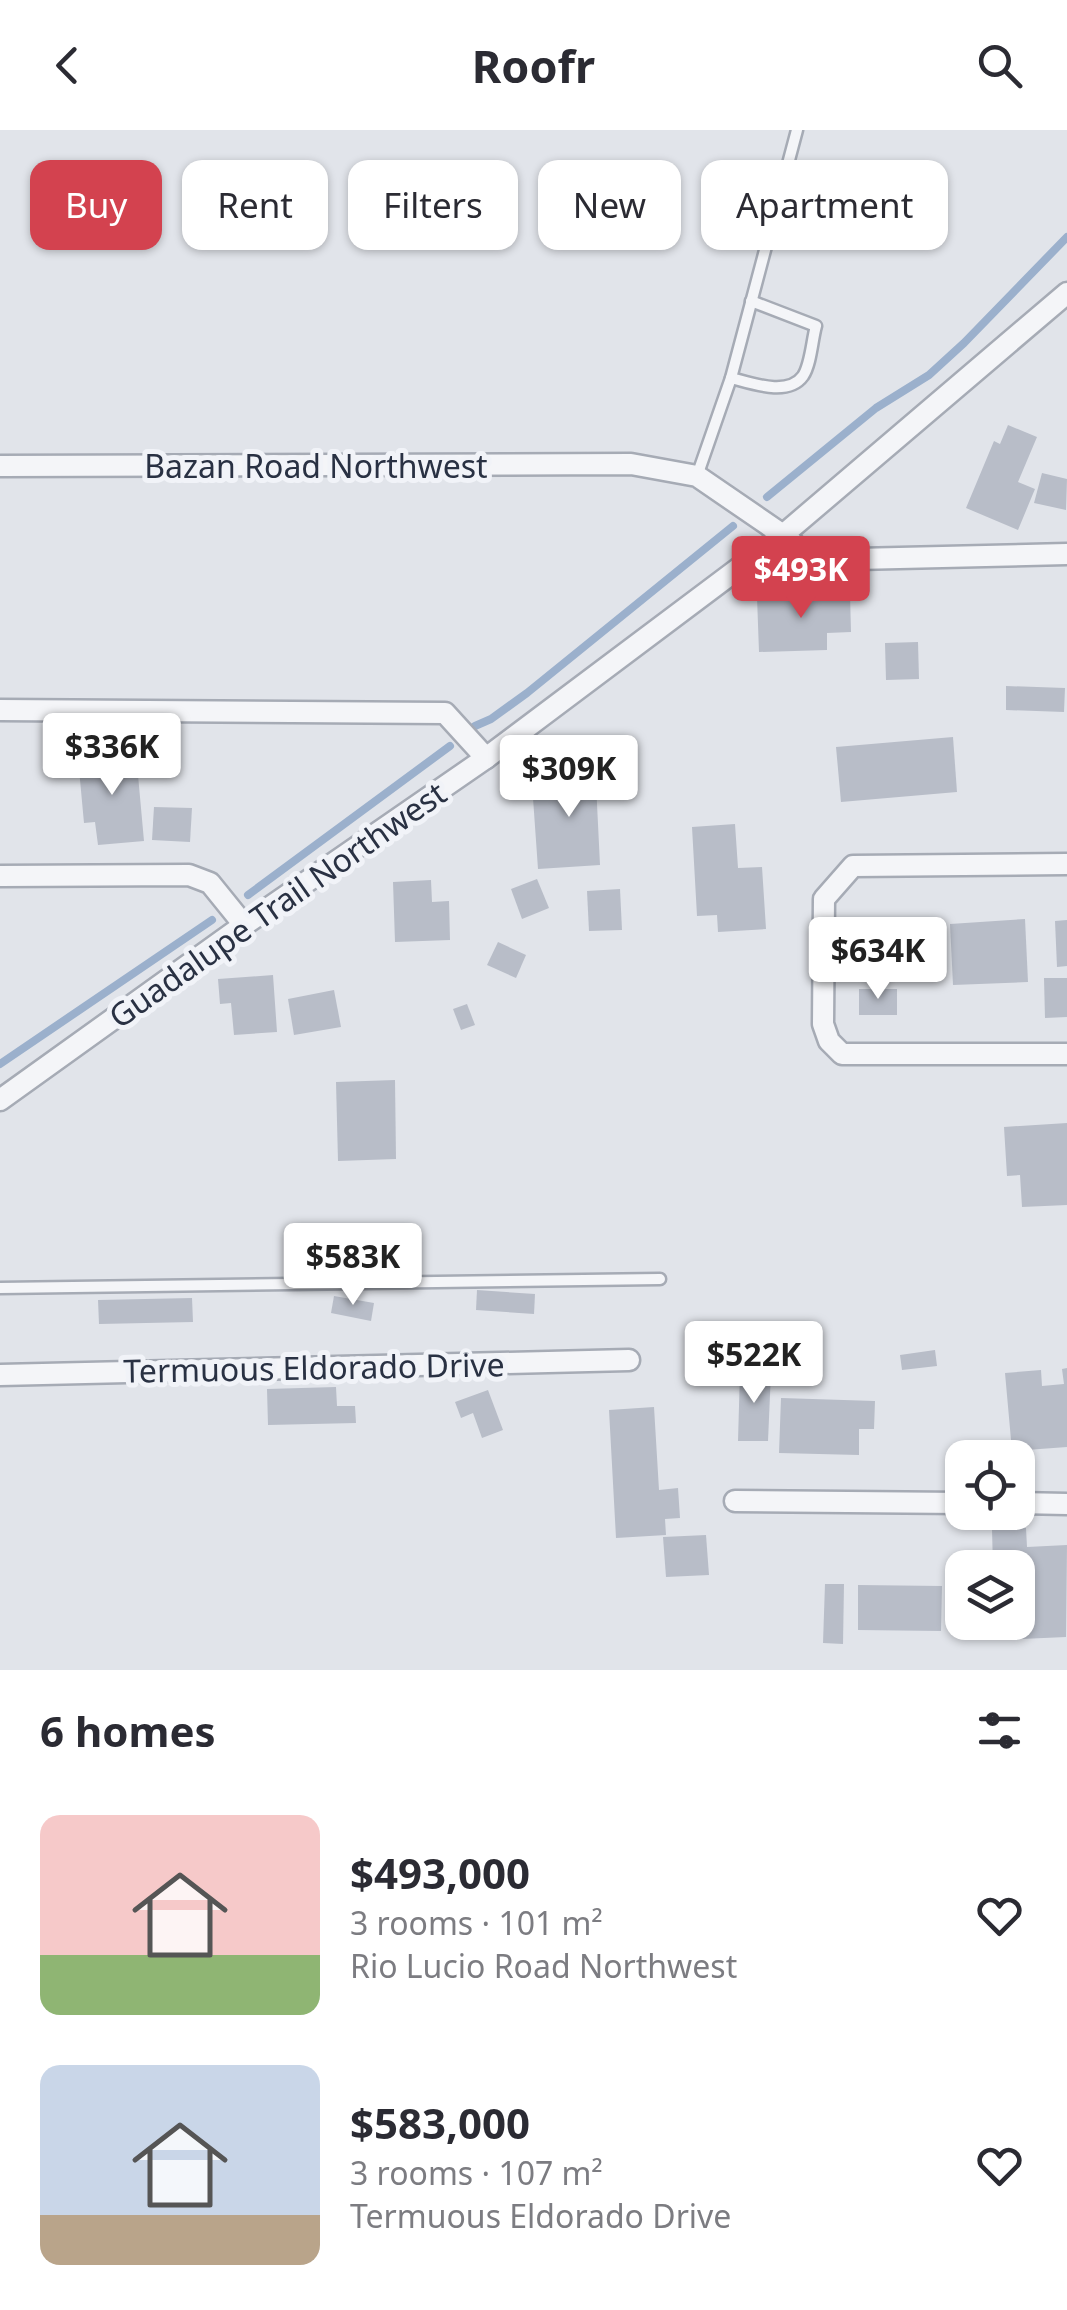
<!DOCTYPE html>
<html lang="en">
<head>
<meta charset="utf-8">
<style>
  :root { --surface:#fff; --page:#f7f7f7; --text:#2b2b33; --muted:#7c7c81; --accent:#d3424f }
  body { margin:0; font-family:"Noto Sans",sans-serif; background:var(--page); color:var(--text); height:100vh; display:flex; flex-direction:column; font-size:38px; white-space:nowrap }
  * { box-sizing:border-box; margin:0 }
  p { font-size:32px; color:var(--muted) }
  .icon { flex:none; width:55px; height:55px; fill:none; stroke:currentColor; stroke-width:2; stroke-linecap:round; stroke-linejoin:round }
  .map { position:relative; height:1540px; overflow:hidden }
  .panel { display:flex; flex-direction:column; background:var(--surface); flex:1 }
  .panel>* { flex:none }
  .guide { position:absolute; left:30px; top:30px; width:1008px; height:90px; display:flex; gap:20px }
  .tools { position:absolute; left:945px; top:1310px; display:grid; gap:20px }
  .tools a { display:grid; place-items:center; width:90px; height:90px; border-radius:20px; background:var(--surface); box-shadow:0 2px 8px #0004; font-size:50px }
  .price { position:absolute; translate:-50% -85px; padding:0 22px; border-radius:10px; background:#fff; color:#222; font-size:32px; line-height:65px; filter:drop-shadow(0 2px 5px #0008) }
  .price::after { content:''; position:absolute; left:50%; top:60px; width:30px; height:22px; margin-left:-15px; background:inherit; clip-path:polygon(0 0,100% 0,50% 100%) }
  .price.active { background:var(--accent); color:#fff }
  ul { padding:0; list-style:none }
  li { display:flex; align-items:center; gap:30px; height:250px; padding:0 40px }
  li span { display:grid; place-items:center; flex:none; width:280px; height:200px; border-radius:20px; color:#555 }
  li>.icon { margin-inline-start:auto }
  span .icon { width:120px; height:120px; fill:#fffc; stroke-width:1 }
  li b { font-size:42px }
  h2 { display:flex; justify-content:space-between; align-items:center; height:120px; padding:0 40px; font-size:42px }
  .chip { padding:0 35px; border-radius:20px; background:var(--surface); box-shadow:0 2px 8px #0004; font-size:35px; line-height:90px }
  .chip.active { background:var(--accent); color:#fff }
  header { display:flex; justify-content:space-between; align-items:center; height:130px; padding:0 40px; background:var(--surface); font-size:45px; font-weight:700 }
  .map>svg:first-child { display:block }
</style>
</head>
<body>
<header><svg class="icon" aria-label="back" viewBox="0 0 24 24"><path d="M15 5l-7 7 7 7"/></svg>Roofr<svg class="icon" aria-label="search" viewBox="0 0 24 24"><circle cx="10" cy="10" r="6"/><path d="M15 15l6 6"/></svg></header>
<div class="map">
<svg width="1067" height="1540" viewBox="0 0 1067 1540">
  <rect width="100%" height="100%" fill="#e1e4ea"/>
  <g fill="none" stroke-linecap="round" stroke-linejoin="round">
    <g stroke="#9bb0cc" stroke-width="8">
      <polyline points="767,367 876,278 929,245 964,213 1067,107"/>
      <polyline points="475,596 491,589 527,563 733,396"/>
      <polyline points="248,765 450,616"/>
      <polyline points="0,934 212,790"/>
    </g>
  </g>
  <g fill="#b8bdc8">
    <polygon points="1008,295 1037,307 1018,352 1035,359 1018,400 966,378 994,311 1000,314"/>
    <polygon points="1042,343 1067,349 1066,380 1034,373"/>
    <polygon points="850,464 851,502 827,503 827,520 759,522 757,467"/>
    <polygon points="918,512 919,549 886,550 885,513"/>
    <polygon points="1006,556 1065,558 1064,582 1006,580"/>
    <polygon points="953,607 957,662 841,672 836,617"/>
    <polygon points="136,623 144,711 98,715 95,692 84,693 78,628"/>
    <polygon points="595,633 600,735 538,739 533,668 557,666 554,636"/>
    <polygon points="154,677 192,678 190,712 152,710"/>
    <polygon points="735,694 738,738 762,737 766,799 718,802 717,785 697,786 692,697"/>
    <polygon points="537,749 549,778 522,789 511,759"/>
    <polygon points="431,750 432,772 449,771 450,810 395,812 393,752"/>
    <polygon points="620,759 622,800 589,801 587,761"/>
    <polygon points="1025,789 1028,852 953,855 950,794"/>
    <polygon points="1067,790 1067,836 1057,837 1055,791"/>
    <polygon points="893,806 940,807 939,848 892,847"/>
    <polygon points="498,812 526,825 516,848 487,835"/>
    <polygon points="273,845 277,902 234,905 231,873 220,874 218,849"/>
    <polygon points="1044,848 1067,848 1067,887 1045,888"/>
    <rect x="859" y="859" width="38" height="26"/>
    <polygon points="334,860 341,897 294,905 288,869"/>
    <polygon points="467,874 475,895 461,900 453,879"/>
    <polygon points="395,950 396,1029 338,1031 336,952"/>
    <polygon points="1067,993 1067,1075 1022,1077 1020,1045 1007,1046 1004,997"/>
    <polygon points="477,1160 535,1164 534,1184 476,1180"/>
    <polygon points="334,1166 374,1173 371,1191 331,1183"/>
    <polygon points="192,1168 193,1192 99,1194 98,1170"/>
    <polygon points="935,1220 937,1236 902,1240 900,1225"/>
    <polygon points="1067,1238 1067,1317 1012,1321 1005,1243 1041,1240 1042,1256 1064,1254 1062,1239"/>
    <polygon points="740,1241 771,1242 768,1311 738,1311"/>
    <polygon points="336,1257 337,1276 355,1276 356,1293 268,1295 267,1259"/>
    <polygon points="488,1260 503,1300 482,1308 473,1283 461,1288 455,1272"/>
    <polygon points="781,1268 875,1271 874,1299 859,1299 859,1325 779,1323"/>
    <polygon points="654,1277 659,1360 678,1358 680,1388 665,1389 666,1405 616,1408 609,1280"/>
    <polygon points="1026,1398 1027,1417 1067,1415 1066,1507 996,1510 995,1492 1018,1492 1018,1438 993,1438 992,1399"/>
    <polygon points="706,1405 709,1445 666,1447 663,1407"/>
    <polygon points="825,1454 844,1454 843,1514 823,1513"/>
    <polygon points="858,1455 942,1456 941,1501 858,1500"/>
  </g>
  <g fill="none" stroke-linecap="round" stroke-linejoin="round">
    <g stroke="#a6abb5" stroke-width="15">
      <g id="lane">
        <path d="M 731,248 C 751,253 788,267 803,246 C 811,234 812,210 816,196 L 751,171"/>
        <polyline points="697,346 731,248 797,0"/>
        <polyline points="0,1158 660,1149"/>
      </g>
    </g>
    <g stroke="#a6abb5" stroke-width="25">
      <g id="street">
        <polyline points="0,336 631,334 697,346 783,405 813,430 1067,424"/>
        <polyline points="0,580 445,583 486,628"/>
        <polyline points="1067,734 853,736 824,769 823,894 829,911 842,924 1067,924"/>
        <polyline points="0,746 189,745 210,753 244,795"/>
        <polyline points="0,970 244,795 486,628 783,405 1067,163"/>
        <polyline points="0,1245 629,1230"/>
        <polyline points="735,1371 962,1373"/>
        <polyline points="1018,1373 1067,1374"/>
      </g>
    </g>
    <use href="#lane" stroke="#f4f5f8" stroke-width="10"/>
    <use href="#street" stroke="#f4f5f8" stroke-width="20"/>
  </g>
  <g text-anchor="middle" dominant-baseline="central" stroke-width="10" stroke-linejoin="round" paint-order="stroke">
    <g font-size="32" fill="#293143" stroke="#f1f3f8">
      <text x="316" y="335">Bazan Road Northwest</text>
      <text transform="translate(277 774) rotate(-35)">Guadalupe Trail Northwest</text>
      <text transform="translate(314 1237) rotate(-1)">Termuous Eldorado Drive</text>
    </g>
  </g>
</svg>
<div class="tools">
<a><svg class="icon" aria-label="locate" viewBox="0 0 24 24"><circle cx="12" cy="12" r="6"/><path d="M12 2v4M12 18v4M2 12h4M18 12h4"/></svg></a>
<a><svg class="icon" aria-label="layers" viewBox="0 0 24 24"><path d="M12 4l9 5-9 5-9-5zM3 14l9 5 9-5"/></svg></a>
</div>
<b class="price active" style="left:801px;top:491px">$493K</b>
<b class="price" style="left:112px;top:668px">$336K</b>
<b class="price" style="left:569px;top:690px">$309K</b>
<b class="price" style="left:878px;top:872px">$634K</b>
<b class="price" style="left:353px;top:1178px">$583K</b>
<b class="price" style="left:754px;top:1276px">$522K</b>
<div class="guide">
<a class="chip active">Buy</a>
<a class="chip">Rent</a>
<a class="chip">Filters</a>
<a class="chip">New</a>
<a class="chip">Apartment</a>
</div>
</div>
<section class="panel">
<h2>6 homes<svg class="icon" aria-label="filters" viewBox="0 0 24 24"><path d="M4 7h16M4 17h16"/><circle cx="9" cy="7" r="2"/><circle cx="15" cy="17" r="2"/></svg></h2>
<ul>
<li><span style="background:linear-gradient(#f6c9c9 70%,#8fb573 0)"><svg class="icon" aria-label="home" viewBox="0 0 24 24"><path d="M3 11l9-7 9 7M6 9v11h12V9"/></svg></span><div><b>$493,000</b><p>3 rooms · 101 m²</p><p>Rio Lucio Road Northwest</p></div><svg class="icon" aria-label="heart" viewBox="0 0 24 24"><path d="M12 20l-8-8c-3-5 5-10 8-4 3-6 11-1 8 4z"/></svg></li>
<li><span style="background:linear-gradient(#c9d6e8 75%,#b9a48a 0)"><svg class="icon" aria-label="home" viewBox="0 0 24 24"><path d="M3 11l9-7 9 7M6 9v11h12V9"/></svg></span><div><b>$583,000</b><p>3 rooms · 107 m²</p><p>Termuous Eldorado Drive</p></div><svg class="icon" aria-label="heart" viewBox="0 0 24 24"><path d="M12 20l-8-8c-3-5 5-10 8-4 3-6 11-1 8 4z"/></svg></li>
</ul>
</section>
</body>
</html>
